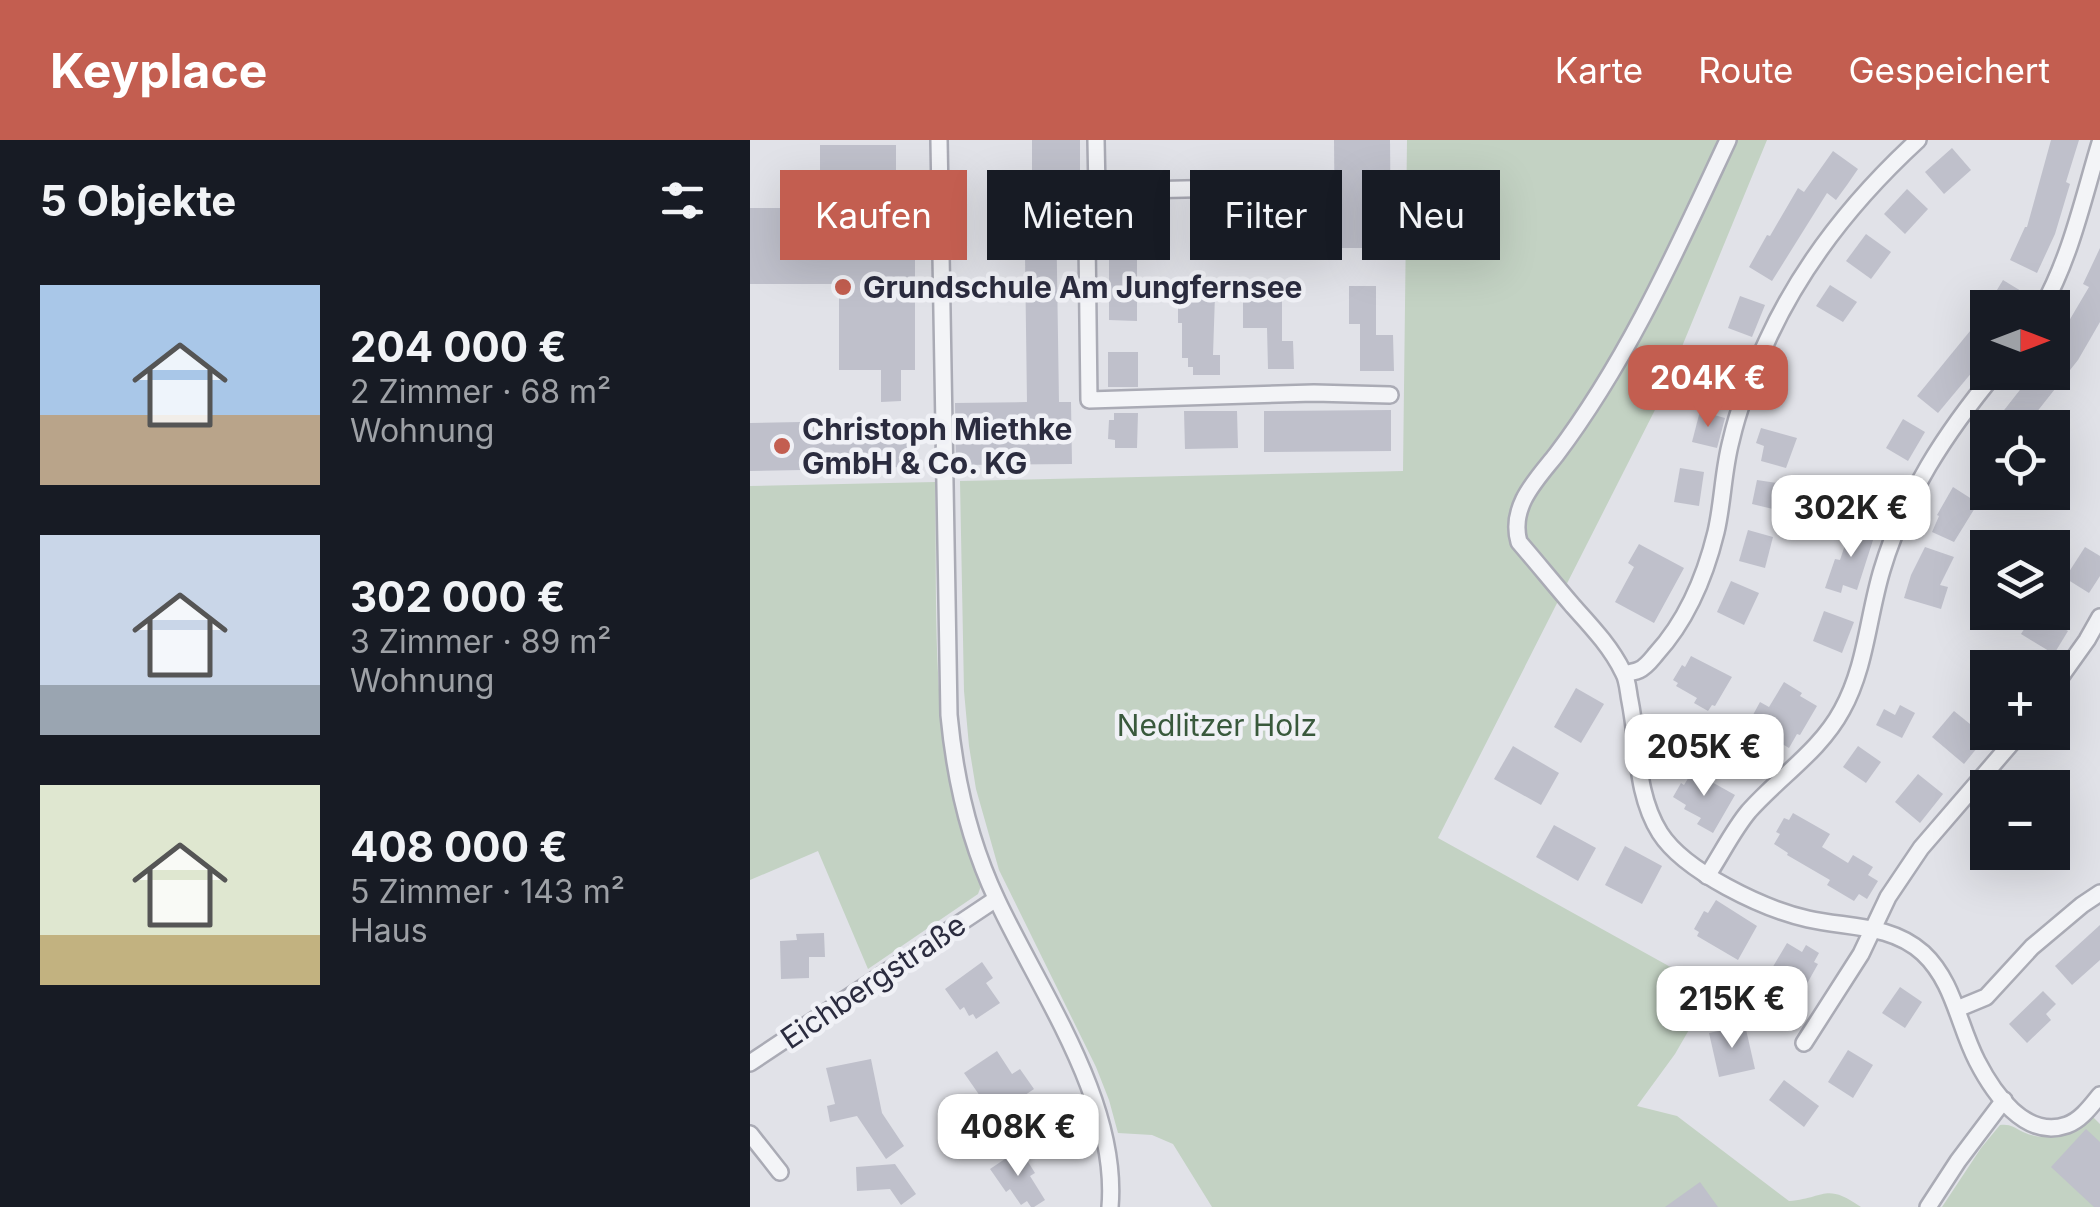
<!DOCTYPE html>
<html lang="de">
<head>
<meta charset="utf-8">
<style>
  :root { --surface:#171b24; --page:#20242c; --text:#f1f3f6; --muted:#9ea1a6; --accent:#c35e50 }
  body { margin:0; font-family:Inter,sans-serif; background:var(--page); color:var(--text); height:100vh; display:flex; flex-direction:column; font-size:38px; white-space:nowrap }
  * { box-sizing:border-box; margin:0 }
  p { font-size:32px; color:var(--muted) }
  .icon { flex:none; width:55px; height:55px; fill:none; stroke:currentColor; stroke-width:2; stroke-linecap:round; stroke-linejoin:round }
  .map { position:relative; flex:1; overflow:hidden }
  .side { display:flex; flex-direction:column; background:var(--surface); width:750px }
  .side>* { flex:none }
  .guide { position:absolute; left:30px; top:30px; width:950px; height:90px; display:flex; gap:20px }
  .needle { width:65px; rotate:90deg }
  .controls { position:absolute; left:1220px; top:150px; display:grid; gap:20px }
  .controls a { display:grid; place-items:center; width:100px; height:100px; border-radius:0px; background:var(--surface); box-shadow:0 10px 40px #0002; font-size:50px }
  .price { position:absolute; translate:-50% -85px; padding:0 22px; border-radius:20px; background:#fff; color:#222; font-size:32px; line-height:65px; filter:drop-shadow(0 2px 5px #0008) }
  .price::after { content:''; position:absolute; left:50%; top:60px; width:30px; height:22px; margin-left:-15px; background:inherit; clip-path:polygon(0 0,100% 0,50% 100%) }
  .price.active { background:var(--accent); color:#fff }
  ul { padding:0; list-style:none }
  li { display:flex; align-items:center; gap:30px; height:250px; padding:0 40px }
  li span { display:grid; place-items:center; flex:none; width:280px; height:200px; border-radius:0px; color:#555 }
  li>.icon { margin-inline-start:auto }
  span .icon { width:120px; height:120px; fill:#fffc; stroke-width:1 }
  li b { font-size:42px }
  h2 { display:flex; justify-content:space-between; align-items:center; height:120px; padding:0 40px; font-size:42px }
  .chip { padding:0 35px; border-radius:0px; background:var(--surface); box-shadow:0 10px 40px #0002; font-size:35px; line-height:90px }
  .chip.active { background:var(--accent); color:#fff }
  header { display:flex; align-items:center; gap:60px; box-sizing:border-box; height:140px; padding:0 50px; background:var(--accent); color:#fff }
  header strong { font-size:48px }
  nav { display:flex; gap:55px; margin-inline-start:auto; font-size:35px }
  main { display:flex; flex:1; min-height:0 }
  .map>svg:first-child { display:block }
</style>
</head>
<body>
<header>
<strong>Keyplace</strong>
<nav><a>Karte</a><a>Route</a><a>Gespeichert</a></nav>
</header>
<main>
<section class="side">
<h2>5 Objekte<svg class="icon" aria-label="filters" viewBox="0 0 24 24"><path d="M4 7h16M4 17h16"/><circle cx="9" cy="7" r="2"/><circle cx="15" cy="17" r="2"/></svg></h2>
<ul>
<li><span style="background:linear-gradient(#a9c7e8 65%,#b9a48a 0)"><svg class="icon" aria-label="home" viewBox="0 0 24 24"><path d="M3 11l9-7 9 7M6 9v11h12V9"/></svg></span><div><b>204 000 €</b><p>2 Zimmer · 68 m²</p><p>Wohnung</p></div></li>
<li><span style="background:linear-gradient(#c9d6e8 75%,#9aa5b1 0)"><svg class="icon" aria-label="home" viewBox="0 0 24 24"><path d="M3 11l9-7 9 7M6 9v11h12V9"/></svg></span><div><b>302 000 €</b><p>3 Zimmer · 89 m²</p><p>Wohnung</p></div></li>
<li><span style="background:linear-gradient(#dfe7d0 75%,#c2b280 0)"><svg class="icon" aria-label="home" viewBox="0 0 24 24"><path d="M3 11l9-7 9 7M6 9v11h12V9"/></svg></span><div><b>408 000 €</b><p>5 Zimmer · 143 m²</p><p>Haus</p></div></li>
</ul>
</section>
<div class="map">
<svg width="1350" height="1067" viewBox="0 0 1350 1067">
  <rect width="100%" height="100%" fill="#e1e2e8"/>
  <g fill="#c3d2c3">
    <path d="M 657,0 L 1017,0 L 910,260 L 688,698 L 962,850 L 925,914 L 887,966 L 927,976 L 1039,1061 C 1076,1058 1075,1042 1111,1067 L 462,1067 L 423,1004 L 402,995 L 368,993 L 359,960 L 346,927 L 249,730 L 226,649 L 219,606 L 214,551 L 210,341 L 653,331 Z"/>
    <path d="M 185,342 C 188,477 177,619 231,746 L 228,754 L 118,829 L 68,711 L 0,740 L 0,346 Z"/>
    <path d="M 1343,977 L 1350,984 L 1350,1067 L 1192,1067 L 1231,1008 L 1250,985 C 1261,984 1263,987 1273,992 C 1299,1004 1321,992 1343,977 Z"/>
  </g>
  <g fill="#bfc0cb">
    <polygon points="282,0 330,0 330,66 306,67 309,262 321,262 322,324 206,325 205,263 277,262 274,41 282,41"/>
    <polygon points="584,0 640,0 641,108 585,108"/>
    <polygon points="1301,0 1329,0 1316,42 1320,44 1305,94 1287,133 1260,120 1275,87 1277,87"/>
    <polygon points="70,5 146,5 146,101 165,101 165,230 151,230 151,261 131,262 131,230 89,230 89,144 0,144 0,68 70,68"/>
    <polygon points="1202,8 1221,30 1194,54 1175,32"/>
    <polygon points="1083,11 1108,29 1097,45 1086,60 1077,53 1022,141 999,127 1017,95 1020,96 1048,48 1054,52"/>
    <polygon points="1157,49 1178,69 1155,94 1134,74"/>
    <polygon points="1116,94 1141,112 1121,139 1096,121"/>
    <polygon points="359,97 387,97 387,181 359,180"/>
    <polygon points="1350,108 1350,182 1328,220 1274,288 1268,288 1251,274 1284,232 1302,232 1302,208 1319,188 1316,186 1339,147 1333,144"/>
    <polygon points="1253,140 1276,154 1268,168 1236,168"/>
    <polygon points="1080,145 1107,162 1093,182 1066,166"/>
    <polygon points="599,146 626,146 626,195 643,195 644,231 610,231 610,184 599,184"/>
    <polygon points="493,152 532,152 532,201 543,201 544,229 518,229 517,188 493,188"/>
    <polygon points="428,155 465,155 463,215 470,215 470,235 443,235 443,227 438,227 438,218 432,218 432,183 428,183"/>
    <polygon points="990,156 1015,165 1002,197 978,188"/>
    <polygon points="1238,169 1238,213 1188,273 1167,256"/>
    <polygon points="962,211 987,219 976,252 951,244"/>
    <rect x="358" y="212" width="30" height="35"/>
    <polygon points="641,270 641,311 514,312 514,271"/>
    <polygon points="434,271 487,271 488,308 435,309"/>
    <polygon points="950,271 975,278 967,308 942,302"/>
    <polygon points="364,273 388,273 387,308 365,308 365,300 358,299 359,280 364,280"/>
    <polygon points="1153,279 1175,292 1158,321 1136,308"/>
    <polygon points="51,282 51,284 64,284 64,292 164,289 166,327 52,328 52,330 0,331 0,283"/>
    <polygon points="1011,288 1047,298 1036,328 1011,321 1014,306 1006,303"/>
    <polygon points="930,328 954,332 949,366 924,362"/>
    <polygon points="1007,340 1033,344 1027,370 1002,364"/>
    <polygon points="1203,347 1228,363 1204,402 1182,392 1189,376 1187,375"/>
    <polygon points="1102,384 1124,391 1124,397 1107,450 1093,445 1091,453 1075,448 1085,419 1090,420"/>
    <polygon points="998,390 1023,397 1015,428 989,421"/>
    <polygon points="889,404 934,428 904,483 865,462 884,427 878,423"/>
    <polygon points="1175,407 1204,417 1190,445 1198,447 1191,469 1154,458 1161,435"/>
    <polygon points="1335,407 1350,416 1350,436 1339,453 1315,438"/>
    <polygon points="981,441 1009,453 994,485 967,472"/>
    <polygon points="1074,471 1104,482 1092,513 1063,501"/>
    <polygon points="1285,472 1318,491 1304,514 1271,494"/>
    <polygon points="941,516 982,537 965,566 962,565 958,571 944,563 947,558 926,546 928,543 923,540 932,525 935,527"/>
    <polygon points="1034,542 1052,553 1050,556 1067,566 1050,595 1047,594 1039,608 998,584 1010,562 1019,567"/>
    <polygon points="826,548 854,564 831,603 804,587"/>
    <polygon points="1150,565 1165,573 1152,598 1126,585 1134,569 1145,575"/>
    <polygon points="1204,571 1236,597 1214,624 1182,597"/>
    <polygon points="763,606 809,633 791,665 744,639"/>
    <polygon points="1108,606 1131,622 1116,643 1093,627"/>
    <polygon points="945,627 962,637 960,641 985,655 963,693 947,684 951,678 934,669 936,665 923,657 931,643 934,645"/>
    <polygon points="1168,634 1193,654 1170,683 1145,662"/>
    <polygon points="1043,673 1080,694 1072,707 1098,723 1103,715 1123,727 1118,735 1128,741 1117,759 1109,754 1104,761 1077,745 1080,740 1037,715 1038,713 1024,704 1030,694 1026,692 1034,678 1039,680"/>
    <polygon points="804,685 846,708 828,741 786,717"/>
    <polygon points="875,706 912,726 892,764 855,745"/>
    <polygon points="966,760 1007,786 988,820 947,796 949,792 944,789 954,771 958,773"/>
    <polygon points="1350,785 1350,820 1322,845 1305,826"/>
    <polygon points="74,793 75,817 59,817 59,838 31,839 30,801 47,800 46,794"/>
    <polygon points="1037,803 1052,812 1056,805 1069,813 1064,822 1068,824 1054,849 1021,830"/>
    <polygon points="232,822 243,838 236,843 250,863 226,879 223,874 219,876 214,867 210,870 195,849"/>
    <polygon points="1150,847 1172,862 1155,888 1132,873"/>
    <polygon points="1293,851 1306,864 1296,874 1301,880 1277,903 1259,884"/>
    <polygon points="995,885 1005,929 969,937 959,893"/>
    <polygon points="1098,910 1123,925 1103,958 1078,942"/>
    <polygon points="247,911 262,934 270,929 284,949 243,977 238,968 230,974 222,962 230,956 214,933"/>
    <polygon points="121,919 132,973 154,1006 136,1019 107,976 80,982 77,966 85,964 76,928"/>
    <polygon points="1034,940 1069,966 1054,987 1019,960"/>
    <polygon points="1336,989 1350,1002 1350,1067 1344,1067 1301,1027"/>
    <polygon points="270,1009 285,1033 280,1036 295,1060 284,1067 281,1067 277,1061 271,1065 260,1049 256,1052 240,1029"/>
    <polygon points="145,1024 166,1054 151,1065 140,1049 107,1051 106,1027"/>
    <polygon points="950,1042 968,1067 915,1067"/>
  </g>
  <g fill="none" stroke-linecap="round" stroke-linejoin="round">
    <g stroke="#aaabb5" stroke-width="20">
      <g id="street">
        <path d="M 189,0 L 199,575 C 205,639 219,701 247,760 C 290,852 369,962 360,1067"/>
        <polyline points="346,0 347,51 337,100 339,260 564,253 640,255"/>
        <path d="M 978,0 C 927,109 879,218 806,315 C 786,340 759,367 769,402 C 787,423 805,445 823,466 C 841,486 861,507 873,532 C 878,540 878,552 880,561 C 889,606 885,653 910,693 C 935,732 1014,769 1058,779 C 1098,788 1141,784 1173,813 C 1204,842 1208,884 1227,921 C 1243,952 1275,1000 1317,985 C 1331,980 1341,966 1350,955"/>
        <polyline points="347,51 524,47"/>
        <path d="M 1292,168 C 1321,116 1333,59 1350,3"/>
        <path d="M 875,534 C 880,532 885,532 889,530 C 896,527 901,520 906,514 C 937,480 955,437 966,392 C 973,362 973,331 981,301 C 989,266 1002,233 1017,201 C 1052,124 1106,57 1168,0"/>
        <polyline points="1302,549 1337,500 1350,477"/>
        <path d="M 957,736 C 971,715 983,690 999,671 C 1029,637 1070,611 1092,570 C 1116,527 1118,476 1132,430 C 1154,356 1196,292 1246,232"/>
        <polyline points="1207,869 1236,857 1282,807 1332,765 1350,753"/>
        <polyline points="1054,903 1111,814 1138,757 1171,708 1271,592"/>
        <polyline points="0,923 246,759"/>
        <polyline points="0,994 30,1032"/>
        <polyline points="1178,1067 1208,1021 1254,960"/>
      </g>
    </g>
    <use href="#street" stroke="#f3f4f7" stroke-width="15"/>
  </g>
  <g fill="#c35e50" stroke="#f0f1f6" stroke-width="4">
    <circle cx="93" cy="147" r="10"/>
    <circle cx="32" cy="306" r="10"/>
  </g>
  <g text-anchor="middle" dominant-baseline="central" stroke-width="9" stroke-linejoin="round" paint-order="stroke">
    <g font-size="30" font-weight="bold" fill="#2b2c3f" stroke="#f0f1f6" text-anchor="start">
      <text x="113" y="147">Grundschule Am Jungfernsee</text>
      <text x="52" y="289">Christoph Miethke<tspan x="52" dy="34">GmbH &amp; Co. KG</tspan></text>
    </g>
    <g font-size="30" fill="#39593c" stroke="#f0f1f6">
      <text x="467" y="585">Nedlitzer Holz</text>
    </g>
    <g font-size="30" fill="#2b2c3f" stroke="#f0f1f6">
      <text transform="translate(123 841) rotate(-34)">Eichbergstraße</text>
    </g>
  </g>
</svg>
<div class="controls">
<a><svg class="needle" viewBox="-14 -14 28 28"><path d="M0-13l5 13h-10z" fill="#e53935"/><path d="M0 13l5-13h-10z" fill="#9ea1a6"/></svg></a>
<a><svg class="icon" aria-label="locate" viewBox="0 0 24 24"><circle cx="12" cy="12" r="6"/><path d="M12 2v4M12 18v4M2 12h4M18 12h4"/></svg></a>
<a><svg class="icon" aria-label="layers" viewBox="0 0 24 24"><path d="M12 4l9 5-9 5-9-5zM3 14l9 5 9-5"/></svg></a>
<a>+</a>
<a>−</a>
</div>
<b class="price active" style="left:958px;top:290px">204K €</b>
<b class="price" style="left:1101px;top:420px">302K €</b>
<b class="price" style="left:954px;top:659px">205K €</b>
<b class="price" style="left:982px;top:911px">215K €</b>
<b class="price" style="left:268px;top:1039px">408K €</b>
<div class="guide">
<a class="chip active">Kaufen</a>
<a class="chip">Mieten</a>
<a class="chip">Filter</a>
<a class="chip">Neu</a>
</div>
</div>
</main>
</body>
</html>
